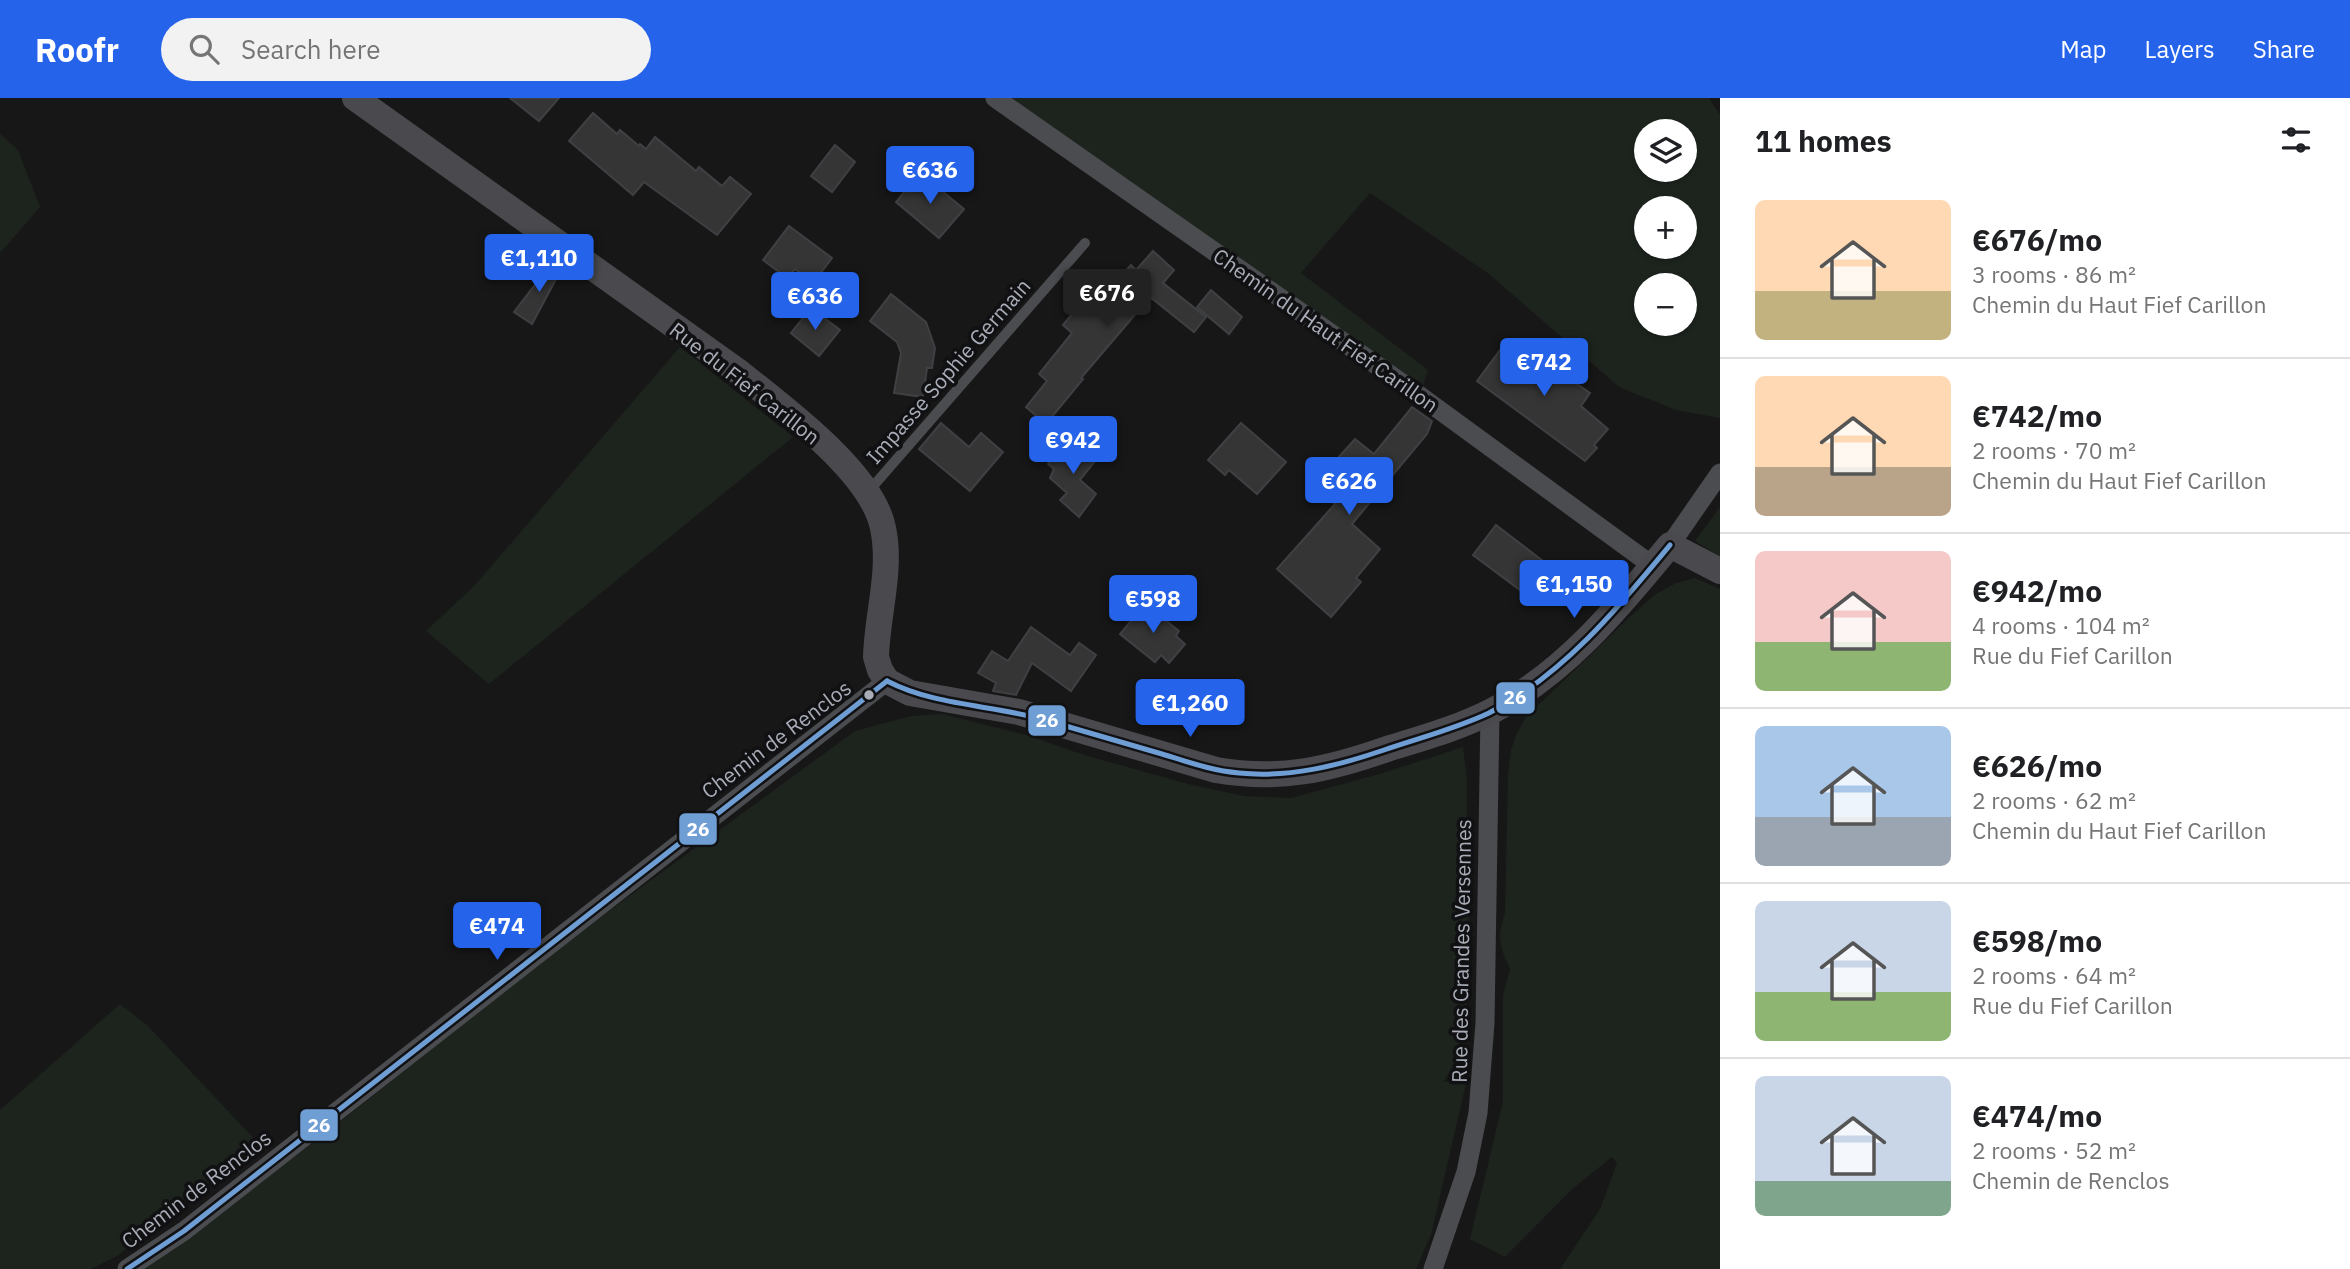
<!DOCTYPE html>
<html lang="en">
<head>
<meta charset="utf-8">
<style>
  :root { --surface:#fff; --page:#f2f2f2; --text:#202124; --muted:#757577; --line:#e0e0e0; --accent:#2563eb }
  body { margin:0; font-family:"IBM Plex Sans",sans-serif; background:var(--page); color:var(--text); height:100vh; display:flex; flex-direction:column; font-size:26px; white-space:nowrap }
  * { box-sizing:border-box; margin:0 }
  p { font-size:23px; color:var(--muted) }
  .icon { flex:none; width:38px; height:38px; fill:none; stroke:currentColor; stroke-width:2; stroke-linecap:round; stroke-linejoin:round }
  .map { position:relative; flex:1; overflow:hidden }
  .side { display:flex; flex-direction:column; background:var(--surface); width:630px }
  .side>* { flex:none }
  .controls { position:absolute; left:1634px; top:21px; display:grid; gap:14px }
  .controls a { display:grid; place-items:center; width:63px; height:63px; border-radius:50%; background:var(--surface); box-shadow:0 2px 5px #0004; font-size:35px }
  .price { position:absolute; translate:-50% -60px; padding:0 16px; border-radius:7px; background:var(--accent); color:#fff; font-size:23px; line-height:46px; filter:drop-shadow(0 2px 4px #0008) }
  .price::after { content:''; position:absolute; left:50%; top:42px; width:21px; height:16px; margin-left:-10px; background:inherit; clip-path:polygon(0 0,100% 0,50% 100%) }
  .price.selected { background:#222; color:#fff }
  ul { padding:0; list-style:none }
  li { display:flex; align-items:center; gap:21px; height:175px; padding:0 35px }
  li+li { border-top:2px solid var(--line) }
  li span { display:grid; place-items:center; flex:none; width:196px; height:140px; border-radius:10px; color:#555 }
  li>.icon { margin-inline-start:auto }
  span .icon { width:84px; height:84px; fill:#fffc; stroke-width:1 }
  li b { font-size:30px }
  h2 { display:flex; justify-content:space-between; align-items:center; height:84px; padding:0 35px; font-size:30px }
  header { display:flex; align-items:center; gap:42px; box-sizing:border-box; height:98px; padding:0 35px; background:var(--accent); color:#fff }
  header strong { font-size:33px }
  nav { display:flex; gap:38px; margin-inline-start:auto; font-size:24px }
  .search { width:490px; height:63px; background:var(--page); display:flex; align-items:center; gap:18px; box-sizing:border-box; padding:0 24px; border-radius:38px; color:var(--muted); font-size:26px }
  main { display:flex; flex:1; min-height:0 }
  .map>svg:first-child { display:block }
</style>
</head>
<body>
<header>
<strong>Roofr</strong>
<div class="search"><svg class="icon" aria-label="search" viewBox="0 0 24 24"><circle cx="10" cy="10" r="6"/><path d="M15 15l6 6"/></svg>Search here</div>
<nav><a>Map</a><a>Layers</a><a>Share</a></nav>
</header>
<main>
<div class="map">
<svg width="1720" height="1171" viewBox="0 0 1720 1171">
  <rect width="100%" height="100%" fill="#171717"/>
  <g fill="#1d241e" fill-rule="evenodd">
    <path d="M 1008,0 L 1709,0 L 1720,17 L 1720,320 L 1676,312 L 1619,289 L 1489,176 L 1370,95 L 1301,175 L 1428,272 L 1423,288 L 1419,289 ZM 1647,33 L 1685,33 L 1685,72 L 1647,72 ZM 1647,110 L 1685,110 L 1685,149 L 1647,149 ZM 1647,187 L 1685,187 L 1685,226 L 1647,226 Z"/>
    <polygon points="0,36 18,52 40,109 0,155"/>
    <polygon points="680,249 793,339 489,586 426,533 475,487"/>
    <polygon points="1720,409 1720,458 1695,443"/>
    <path d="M 1695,480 L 1720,491 L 1720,1171 L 1560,1171 L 1600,1111 L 1617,1065 L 1612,1059 L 1571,1092 L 1505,1159 L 1470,1141 L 1503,1004 L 1503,897 L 1510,871 C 1499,848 1497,839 1505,815 L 1508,678 L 1511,652 L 1517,635 L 1526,619 L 1634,515 L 1656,496 L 1676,485 Z"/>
    <polygon points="942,616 1026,637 1084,657 1192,687 1244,698 1291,700 1383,675 1463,649 1467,683 1466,774 1469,832 1465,952 1443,984 1467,981 1431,1137 1416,1171 141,1171 328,1034 538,865 855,633 911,618"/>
    <polygon points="120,906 147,927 259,1046 117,1158 91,1171 0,1171 0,1012"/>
  </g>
  <g fill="#353536" stroke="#3f4043" stroke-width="2">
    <polygon points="510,0 559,0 539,23"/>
    <polygon points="593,15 617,36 620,32 639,48 640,46 646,51 655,39 696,73 699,69 722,88 730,79 751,96 717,137 644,84 633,97 569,43"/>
    <polygon points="835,47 855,64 832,94 811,78"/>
    <polygon points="920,75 964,111 939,140 896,104"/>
    <polygon points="789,128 832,160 813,185 795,171 787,180 763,162"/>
    <polygon points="1153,153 1174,172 1163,185 1206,219 1194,234 1150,199 1081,280 1083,281 1046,326 1026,309 1047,283 1039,276 1072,235 1063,227 1088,197 1097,205 1131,167 1136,172"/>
    <polygon points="554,162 563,168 532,226 514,214"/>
    <polygon points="1211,192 1242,219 1229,236 1197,209"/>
    <polygon points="891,196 926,224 935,250 932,270 927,270 923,299 894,295 901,255 897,244 870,223"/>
    <polygon points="811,210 840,232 819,258 791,235"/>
    <polygon points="1518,245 1590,295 1581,308 1608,331 1594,347 1597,350 1585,363 1477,283 1503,248 1512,254"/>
    <polygon points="1412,309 1432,323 1427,336 1352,426 1380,451 1356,480 1361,484 1331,519 1277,471 1335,406 1315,389 1338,360 1355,341 1374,356"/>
    <polygon points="941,325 969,349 981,335 1003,354 970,393 919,351"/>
    <polygon points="1241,325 1286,364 1257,396 1229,372 1225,377 1208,362"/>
    <polygon points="1070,340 1096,362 1080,382 1096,396 1079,419 1060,402 1067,395 1050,380 1054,371 1048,366"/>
    <polygon points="1496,427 1543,463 1520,492 1473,457"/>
    <polygon points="1145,506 1179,533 1176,538 1185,546 1169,565 1161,557 1155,564 1120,536"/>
    <polygon points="1031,529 1070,557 1079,545 1096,557 1071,593 1032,565 1016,597 993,593 996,585 978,575 992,553 1008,563"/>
  </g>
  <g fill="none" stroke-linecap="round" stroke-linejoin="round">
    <polyline stroke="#4b4c50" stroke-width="10" points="868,394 1085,145"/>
    <g stroke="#4b4c50" stroke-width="19">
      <polyline points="995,0 1412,292 1653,468"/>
      <polyline points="1670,447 1720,375"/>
      <polyline points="127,1171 184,1133 887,583"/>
      <polyline points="1433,1171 1466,1074 1478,1015 1485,925 1490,614"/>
    </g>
    <path stroke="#4a4a4e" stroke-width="26" d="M 355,0 L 739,274 C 782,309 872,374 883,430 C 892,472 877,517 876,559 L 880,572 L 887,583 L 910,595 L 1019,614 L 1216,672 C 1279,683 1327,672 1387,651 C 1422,640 1459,630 1492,613 C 1566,574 1618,510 1670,447 L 1720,473"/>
    <g stroke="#111113" stroke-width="10">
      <g id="bus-1">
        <path d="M 887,583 C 935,608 994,607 1045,622 C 1084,633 1123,645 1162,656 C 1188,664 1213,673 1239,675 C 1289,680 1337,668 1384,652 C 1419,640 1455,631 1489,615 C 1563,577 1618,510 1670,447"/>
        <polyline points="127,1171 184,1133 887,583"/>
      </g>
    </g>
    <use href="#bus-1" stroke="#6f9ed4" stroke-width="5"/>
  </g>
  <circle fill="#a8adb7" stroke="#111113" stroke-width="2.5" cx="869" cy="597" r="6"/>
  <g text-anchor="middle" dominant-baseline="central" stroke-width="7" stroke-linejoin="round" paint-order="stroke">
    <g font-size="21" fill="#a8adb7" stroke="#111113">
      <text transform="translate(1326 232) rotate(35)">Chemin du Haut Fief Carillon</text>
      <text transform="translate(948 273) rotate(-49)">Impasse Sophie Germain</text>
      <text transform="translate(745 285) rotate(38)">Rue du Fief Carillon</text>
      <text transform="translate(776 641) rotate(-37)">Chemin de Renclos</text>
      <text transform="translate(1461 853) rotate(-89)">Rue des Grandes Versennes</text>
      <text transform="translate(196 1091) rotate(-37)">Chemin de Renclos</text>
    </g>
  </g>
  <g stroke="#111113" stroke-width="2.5">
    <rect x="1495" y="583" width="41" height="34" rx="7" fill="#6f9ed4"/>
    <rect x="1027" y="606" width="40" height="33" rx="7" fill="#6f9ed4"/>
    <rect x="678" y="714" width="40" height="34" rx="7" fill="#6f9ed4"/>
    <rect x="299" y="1010" width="40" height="34" rx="7" fill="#6f9ed4"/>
  </g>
  <g font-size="19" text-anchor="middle" font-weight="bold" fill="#fff">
    <text x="1515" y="606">26</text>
    <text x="1047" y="629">26</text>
    <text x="698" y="738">26</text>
    <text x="319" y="1034">26</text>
  </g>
</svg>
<div class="controls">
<a><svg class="icon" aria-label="layers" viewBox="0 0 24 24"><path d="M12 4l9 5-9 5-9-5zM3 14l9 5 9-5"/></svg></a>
<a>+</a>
<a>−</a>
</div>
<b class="price" style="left:930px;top:108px">€636</b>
<b class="price" style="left:539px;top:196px">€1,110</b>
<b class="price selected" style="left:1107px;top:231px">€676</b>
<b class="price" style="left:815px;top:234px">€636</b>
<b class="price" style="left:1544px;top:300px">€742</b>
<b class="price" style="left:1073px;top:378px">€942</b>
<b class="price" style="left:1349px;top:419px">€626</b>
<b class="price" style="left:1574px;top:522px">€1,150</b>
<b class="price" style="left:1153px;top:537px">€598</b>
<b class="price" style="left:1190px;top:641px">€1,260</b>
<b class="price" style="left:497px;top:864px">€474</b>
</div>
<section class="side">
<h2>11 homes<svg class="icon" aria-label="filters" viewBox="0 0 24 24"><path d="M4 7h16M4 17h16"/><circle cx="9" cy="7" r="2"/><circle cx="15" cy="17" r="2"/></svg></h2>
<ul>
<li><span style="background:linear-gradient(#ffd9b3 65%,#c2b280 0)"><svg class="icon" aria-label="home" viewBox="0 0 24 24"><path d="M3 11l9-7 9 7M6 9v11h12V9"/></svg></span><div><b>€676/mo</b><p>3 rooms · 86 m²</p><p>Chemin du Haut Fief Carillon</p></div></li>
<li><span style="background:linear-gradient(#ffd9b3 65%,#b9a48a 0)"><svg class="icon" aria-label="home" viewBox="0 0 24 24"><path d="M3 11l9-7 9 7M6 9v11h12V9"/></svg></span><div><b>€742/mo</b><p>2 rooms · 70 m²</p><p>Chemin du Haut Fief Carillon</p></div></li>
<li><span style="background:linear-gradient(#f6c9c9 65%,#8fb573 0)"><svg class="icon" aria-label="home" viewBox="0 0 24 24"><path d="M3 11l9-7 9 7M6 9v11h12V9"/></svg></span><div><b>€942/mo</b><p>4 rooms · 104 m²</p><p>Rue du Fief Carillon</p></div></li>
<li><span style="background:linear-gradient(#a9c7e8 65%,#9aa5b1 0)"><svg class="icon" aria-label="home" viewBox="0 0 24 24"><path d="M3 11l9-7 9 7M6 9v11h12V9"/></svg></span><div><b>€626/mo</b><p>2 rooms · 62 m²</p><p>Chemin du Haut Fief Carillon</p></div></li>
<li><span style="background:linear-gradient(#c9d6e8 65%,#8fb573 0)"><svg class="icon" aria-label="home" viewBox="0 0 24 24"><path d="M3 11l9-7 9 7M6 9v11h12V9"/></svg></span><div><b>€598/mo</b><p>2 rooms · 64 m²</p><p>Rue du Fief Carillon</p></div></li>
<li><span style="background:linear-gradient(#c9d6e8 75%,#7fa58c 0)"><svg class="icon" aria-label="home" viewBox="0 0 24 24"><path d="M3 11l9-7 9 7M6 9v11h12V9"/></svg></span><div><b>€474/mo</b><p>2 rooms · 52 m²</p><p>Chemin de Renclos</p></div></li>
</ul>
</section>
</main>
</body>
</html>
